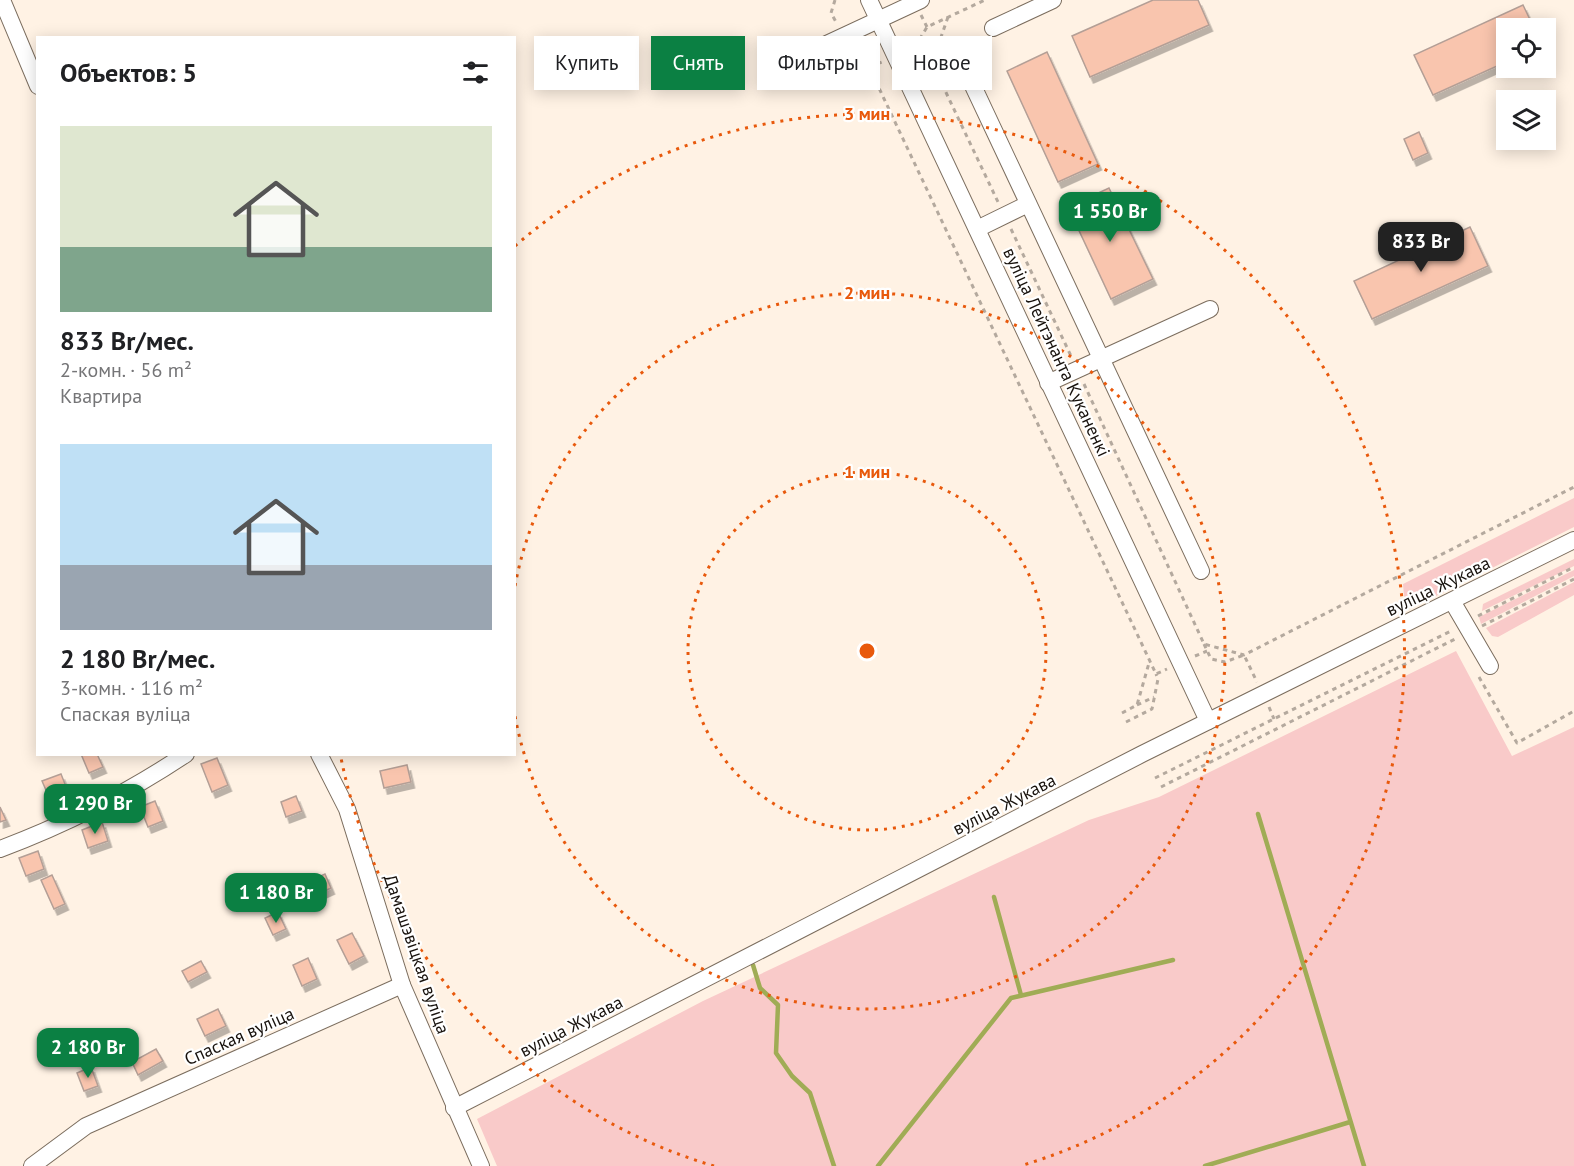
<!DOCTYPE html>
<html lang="ru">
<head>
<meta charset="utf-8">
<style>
  :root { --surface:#fff; --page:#f2f2f2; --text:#202124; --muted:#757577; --accent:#0b8043 }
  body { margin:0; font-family:"PT Sans",sans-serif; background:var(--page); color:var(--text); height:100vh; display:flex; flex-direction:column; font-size:22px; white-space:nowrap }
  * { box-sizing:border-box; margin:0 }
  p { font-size:20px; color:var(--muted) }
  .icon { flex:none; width:33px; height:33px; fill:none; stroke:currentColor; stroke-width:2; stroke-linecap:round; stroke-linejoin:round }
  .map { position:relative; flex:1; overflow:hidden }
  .side { position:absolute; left:36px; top:36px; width:480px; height:720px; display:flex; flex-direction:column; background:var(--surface); border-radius:0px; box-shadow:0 3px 15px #0003 }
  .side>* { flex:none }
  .banner { position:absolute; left:534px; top:36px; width:570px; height:54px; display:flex; gap:12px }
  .fabs { position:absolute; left:1496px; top:18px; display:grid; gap:12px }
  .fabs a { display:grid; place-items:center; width:60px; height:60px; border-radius:0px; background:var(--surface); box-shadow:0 3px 15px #0003; font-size:30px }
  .price { position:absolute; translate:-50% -51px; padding:0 14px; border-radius:12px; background:var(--accent); color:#fff; font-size:20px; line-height:39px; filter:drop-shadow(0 2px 3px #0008) }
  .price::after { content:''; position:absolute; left:50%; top:36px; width:18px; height:14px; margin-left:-9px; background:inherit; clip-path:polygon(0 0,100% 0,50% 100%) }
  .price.selected { background:#222; color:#fff }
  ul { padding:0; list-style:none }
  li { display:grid; align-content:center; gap:12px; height:318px; padding:0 24px }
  li span { display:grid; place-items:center; height:186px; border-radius:0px; color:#555 }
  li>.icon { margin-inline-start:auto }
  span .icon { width:108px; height:108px; fill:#fffc; stroke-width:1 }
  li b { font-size:26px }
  h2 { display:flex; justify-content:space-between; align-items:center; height:72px; padding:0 24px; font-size:26px }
  .tag { padding:0 21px; border-radius:0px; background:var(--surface); box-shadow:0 3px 15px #0003; font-size:21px; line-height:54px }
  .tag.selected { background:var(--accent); color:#fff }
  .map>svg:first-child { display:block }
</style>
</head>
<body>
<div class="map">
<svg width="1574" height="1166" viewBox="0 0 1574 1166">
  <defs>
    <filter id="shadow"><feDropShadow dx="3.5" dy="6" stdDeviation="0" flood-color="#0004"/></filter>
  </defs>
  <rect width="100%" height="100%" fill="#fff2e4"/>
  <g fill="#f9cac9">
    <polygon points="1574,498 1574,527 1426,601 1411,604 1404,596 1403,584"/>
    <polygon points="1574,559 1574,566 1482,611 1483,604"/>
    <polygon points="1574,570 1574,576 1481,624 1479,617"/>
    <polygon points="1574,582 1574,595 1498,637 1492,636 1486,628"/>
    <polygon points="1456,651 1512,756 1574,727 1574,1166 497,1166 477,1119 703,1001 1089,820 1159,797"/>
  </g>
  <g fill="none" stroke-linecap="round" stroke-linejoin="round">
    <g stroke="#a0ac55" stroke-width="4.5">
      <polyline points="1258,814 1364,1166"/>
      <polyline points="994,897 1021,995"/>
      <polyline points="753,965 760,988 778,1005 776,1053 792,1076 810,1093 834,1166"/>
      <polyline points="878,1166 1011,998 1173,960"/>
      <polyline points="1205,1166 1350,1122"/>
    </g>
  </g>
  <g fill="#f9c5ae" stroke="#b49f96" stroke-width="1.5" filter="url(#shadow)">
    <polygon points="1153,0 1198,0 1209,25 1090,77 1072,36"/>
    <polygon points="1523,5 1534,28 1506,28 1506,62 1433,95 1414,55"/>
    <polygon points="1047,52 1098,164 1058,182 1007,71"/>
    <polygon points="1419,132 1428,153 1413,160 1404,139"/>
    <polygon points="1109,188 1153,279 1111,299 1068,207"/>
    <polygon points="1470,227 1488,266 1372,319 1354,281"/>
    <polygon points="81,754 97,754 103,767 89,773"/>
    <polygon points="217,758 228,785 212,792 201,764"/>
    <polygon points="407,765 411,782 384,788 380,771"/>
    <polygon points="61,774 67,789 49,797 42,781"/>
    <polygon points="296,796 302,811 286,817 281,802"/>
    <polygon points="155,801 163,821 148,827 140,807"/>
    <polygon points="0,807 6,820 0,822"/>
    <polygon points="102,822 108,841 88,848 82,830"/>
    <polygon points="38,851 44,869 26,876 19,858"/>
    <polygon points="325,874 331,888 305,900 299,886"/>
    <polygon points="52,875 65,904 54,909 41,880"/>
    <polygon points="278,912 286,929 273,935 265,918"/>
    <polygon points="352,933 364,956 349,964 337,940"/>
    <polygon points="308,958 317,979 302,986 293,965"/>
    <polygon points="201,961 207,972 188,982 182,971"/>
    <polygon points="218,1009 226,1026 205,1036 197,1019"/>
    <polygon points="156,1049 163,1061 138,1075 132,1062"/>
    <polygon points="91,1067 98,1086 84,1091 77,1073"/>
  </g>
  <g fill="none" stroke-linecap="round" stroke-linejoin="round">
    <g stroke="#7b6d5e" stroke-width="18">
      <g id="minor">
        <polyline points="2,0 38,86"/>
        <polyline points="869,0 1208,721"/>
        <polyline points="993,28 1053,0"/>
        <polyline points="801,56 921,0"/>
        <polyline points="959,56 1201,571"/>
        <polyline points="977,229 1028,204"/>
        <polyline points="1048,383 1210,309"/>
        <polyline points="1452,601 1490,666"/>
        <polyline points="319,754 347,809 402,985 481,1166"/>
        <path d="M 0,849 C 67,824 126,794 186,754"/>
        <polyline points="454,1108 1142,754 1574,540"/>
        <polyline points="32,1166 86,1126 402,985"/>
      </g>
    </g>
    <g stroke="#b4a99e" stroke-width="3" stroke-dasharray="4.5 4.5" stroke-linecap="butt">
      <polyline points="835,0 831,13 836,22"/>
      <polyline points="921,15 927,27"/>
      <polyline points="948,17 932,63 998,202"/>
      <polyline points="922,44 932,63"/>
      <polyline points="848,50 853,62 869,67 1156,674 1167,669"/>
      <polyline points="910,50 922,44 921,37 927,27 985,0"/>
      <polyline points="869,67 882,62"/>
      <polyline points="828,74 878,87"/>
      <polyline points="823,76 853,62"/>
      <polyline points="1011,229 1071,356"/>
      <polyline points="1084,384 1204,644 1244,655 1574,487"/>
      <polyline points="1478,616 1574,567"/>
      <polyline points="1482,626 1574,579"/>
      <polyline points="1204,644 1211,659 1225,662 1244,655 1257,682"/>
      <polyline points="1195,656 1207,651"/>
      <polyline points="1479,677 1517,743 1574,711"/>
      <polyline points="1137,705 1154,697"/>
      <polyline points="1269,707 1274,719"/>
      <polyline points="1122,713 1137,705 1149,663"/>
      <polyline points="1126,722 1152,709 1158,679 1156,674"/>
      <polyline points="1155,778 1451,631"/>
      <polyline points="1161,787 1457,638"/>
    </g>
    <use href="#minor" stroke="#fff" stroke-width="16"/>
  </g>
  <g fill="none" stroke="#e8590c" stroke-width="3" stroke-dasharray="3 6">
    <circle cx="867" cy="651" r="179"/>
    <path d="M515 586A358 358 0 1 1 515 716"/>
    <path d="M714 1166A537 537 0 0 1 341 758M515 246A537 537 0 1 1 1020 1166"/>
  </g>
  <g text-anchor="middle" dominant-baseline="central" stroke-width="4.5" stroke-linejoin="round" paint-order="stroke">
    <g font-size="18" fill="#17110c" stroke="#fff">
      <text transform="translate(1057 352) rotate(65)">вуліца Лейтэнанта Куканенкі</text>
      <text transform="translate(1438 586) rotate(-26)">вуліца Жукава</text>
      <text transform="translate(1004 804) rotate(-27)">вуліца Жукава</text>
      <text transform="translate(417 954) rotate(71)">Дамашэвіцкая вуліца</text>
      <text transform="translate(571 1026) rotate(-27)">вуліца Жукава</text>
      <text transform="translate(239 1036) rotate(-24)">Спаская вуліца</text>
    </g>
  </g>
  <circle cx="867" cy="651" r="9" fill="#e8590c" stroke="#fff" stroke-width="3"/>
  <g font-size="18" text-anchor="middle" font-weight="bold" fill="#e8590c" stroke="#fff" stroke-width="4.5" stroke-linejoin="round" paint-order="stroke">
    <text x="867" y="120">3 мин</text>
    <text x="867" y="299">2 мин</text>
    <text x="867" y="478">1 мин</text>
  </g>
</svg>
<div class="fabs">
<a><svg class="icon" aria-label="locate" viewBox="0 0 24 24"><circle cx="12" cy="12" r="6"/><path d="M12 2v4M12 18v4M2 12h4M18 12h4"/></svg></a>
<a><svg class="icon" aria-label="layers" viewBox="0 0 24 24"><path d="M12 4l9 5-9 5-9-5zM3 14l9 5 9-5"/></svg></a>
</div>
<b class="price" style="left:1110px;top:243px">1 550 Br</b>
<b class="price selected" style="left:1421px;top:273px">833 Br</b>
<b class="price" style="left:95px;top:835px">1 290 Br</b>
<b class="price" style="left:276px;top:924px">1 180 Br</b>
<b class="price" style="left:88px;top:1079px">2 180 Br</b>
<div class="banner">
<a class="tag">Купить</a>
<a class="tag selected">Снять</a>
<a class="tag">Фильтры</a>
<a class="tag">Новое</a>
</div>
<section class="side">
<h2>Объектов: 5<svg class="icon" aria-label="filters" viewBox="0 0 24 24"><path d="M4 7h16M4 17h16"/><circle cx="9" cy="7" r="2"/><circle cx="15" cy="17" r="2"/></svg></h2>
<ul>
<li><span style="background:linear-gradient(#dfe7d0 65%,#7fa58c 0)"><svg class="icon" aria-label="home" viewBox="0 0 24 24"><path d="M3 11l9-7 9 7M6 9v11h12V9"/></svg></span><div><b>833 Br/мес.</b><p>2-комн. · 56 m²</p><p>Квартира</p></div></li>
<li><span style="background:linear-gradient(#bfe0f5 65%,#9aa5b1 0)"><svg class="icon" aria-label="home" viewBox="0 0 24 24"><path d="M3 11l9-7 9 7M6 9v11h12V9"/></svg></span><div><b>2 180 Br/мес.</b><p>3-комн. · 116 m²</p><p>Спаская вуліца</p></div></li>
</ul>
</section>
</div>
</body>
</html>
